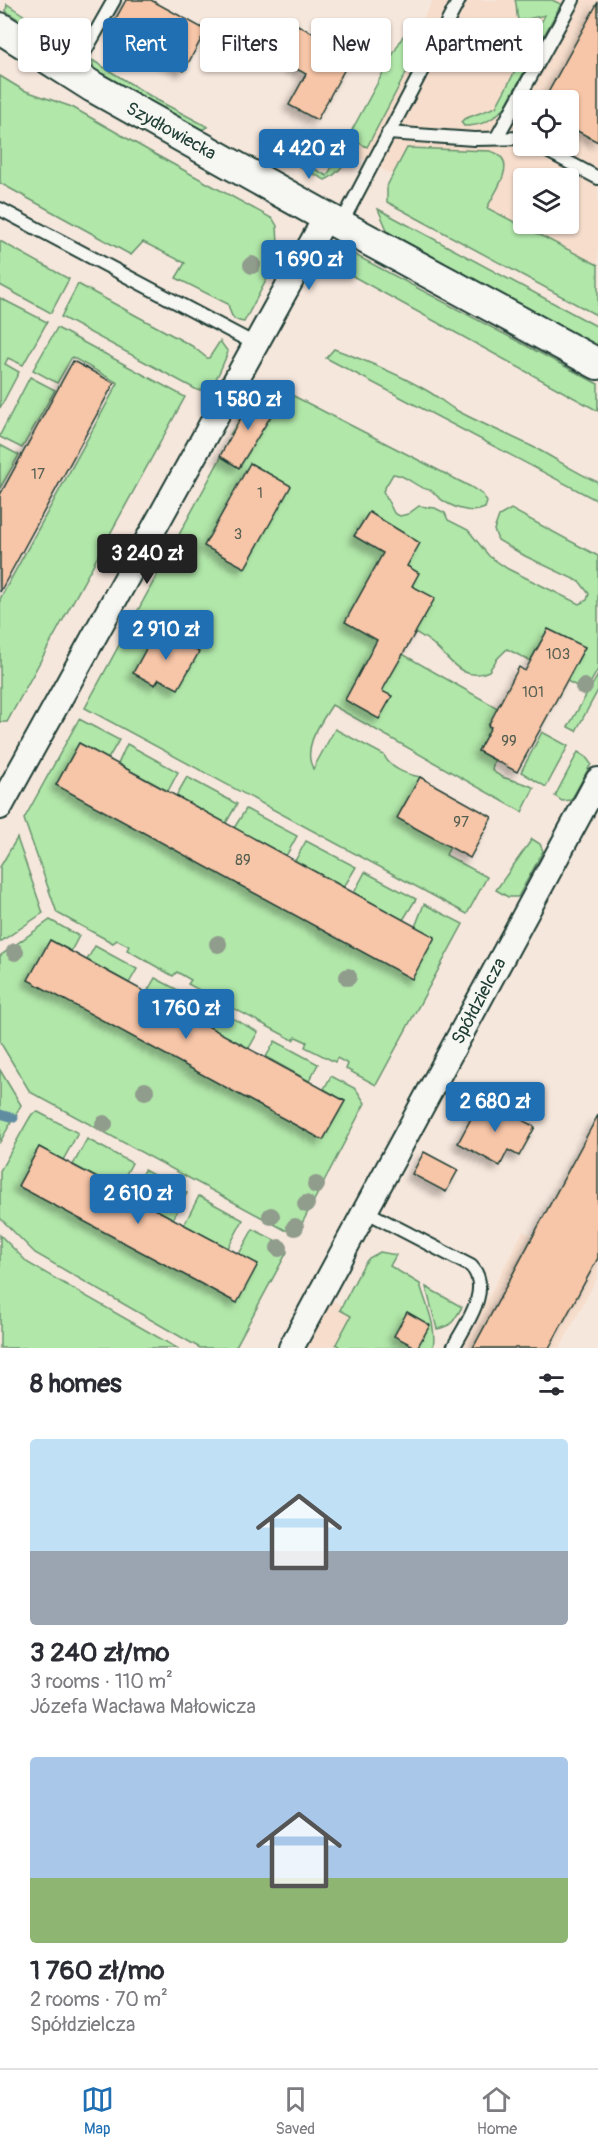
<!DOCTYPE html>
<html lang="en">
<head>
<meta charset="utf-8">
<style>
  :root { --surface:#fff; --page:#f7f7f7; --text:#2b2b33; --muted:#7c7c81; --line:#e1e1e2; --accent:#1f6fb2 }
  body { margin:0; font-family:Pangolin,sans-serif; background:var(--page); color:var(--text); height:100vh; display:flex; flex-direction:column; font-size:22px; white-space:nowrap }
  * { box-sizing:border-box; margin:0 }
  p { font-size:20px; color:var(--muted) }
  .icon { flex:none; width:33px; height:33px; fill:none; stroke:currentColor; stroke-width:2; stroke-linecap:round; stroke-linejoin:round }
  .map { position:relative; height:1348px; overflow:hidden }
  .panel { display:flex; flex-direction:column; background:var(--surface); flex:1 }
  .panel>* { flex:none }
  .hud { position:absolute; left:18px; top:18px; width:562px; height:54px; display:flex; gap:12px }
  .controls { position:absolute; left:513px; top:90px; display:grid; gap:12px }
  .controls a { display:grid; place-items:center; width:66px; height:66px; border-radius:6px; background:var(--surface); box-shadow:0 2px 4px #0004; font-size:30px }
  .price { position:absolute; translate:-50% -51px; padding:0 14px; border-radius:6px; background:var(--accent); color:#fff; font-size:20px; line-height:39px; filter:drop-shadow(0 2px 3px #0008) }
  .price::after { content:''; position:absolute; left:50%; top:36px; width:18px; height:14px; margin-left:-9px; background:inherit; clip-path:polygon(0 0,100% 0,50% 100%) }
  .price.current { background:#222; color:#fff }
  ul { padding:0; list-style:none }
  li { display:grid; align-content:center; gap:12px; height:318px; padding:0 30px }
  li span { display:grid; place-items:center; height:186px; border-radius:6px; color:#555 }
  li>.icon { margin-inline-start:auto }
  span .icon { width:108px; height:108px; fill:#fffc; stroke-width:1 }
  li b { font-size:26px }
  h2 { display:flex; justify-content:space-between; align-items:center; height:72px; padding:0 30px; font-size:26px }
  .chip { padding:0 21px; border-radius:6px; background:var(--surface); box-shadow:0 2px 4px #0004; font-size:21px; line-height:54px }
  .chip.current { background:var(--accent); color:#fff }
  .tabs { display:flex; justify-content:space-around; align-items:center; height:84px; border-top:2px solid var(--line); background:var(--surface); font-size:16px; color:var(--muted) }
  .tabs a { display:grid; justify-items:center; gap:3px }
  .tabs .current { color:var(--accent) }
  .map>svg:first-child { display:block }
</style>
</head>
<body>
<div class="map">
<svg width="598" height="1348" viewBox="0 0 598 1348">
  <defs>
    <filter id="shadow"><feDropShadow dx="-5.5" dy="5.5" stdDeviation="3" flood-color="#0004"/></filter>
  </defs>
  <rect width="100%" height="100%" fill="#f6e7dc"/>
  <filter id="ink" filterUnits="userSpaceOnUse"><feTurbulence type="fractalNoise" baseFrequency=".0167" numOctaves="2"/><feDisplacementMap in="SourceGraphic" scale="12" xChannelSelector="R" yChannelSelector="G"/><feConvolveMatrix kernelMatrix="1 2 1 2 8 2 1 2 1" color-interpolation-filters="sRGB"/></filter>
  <g filter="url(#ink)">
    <g fill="#f6ddcc" fill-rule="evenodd">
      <path d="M 433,0 L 598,0 L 598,281 L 470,216 L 342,148 L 403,36 L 412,40 ZM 524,100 L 568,100 L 568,146 L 524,146 ZM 524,178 L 568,178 L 568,224 L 524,224 Z"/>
      <polygon points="598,1193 598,1276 560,1348 462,1348 523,1231 565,1253"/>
      <polygon points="322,1295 356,1313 371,1348 294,1348"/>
    </g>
    <g fill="#b1e7a9" stroke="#68926e" stroke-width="1.5">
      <path d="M 515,0 L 552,0 L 561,4 L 505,107 C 493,120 482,126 464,126 L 461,122 L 464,119 L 496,107 L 545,15 L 519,21 C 515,15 518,7 515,0 Z"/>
      <polygon points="7,4 74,49 66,51 6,11"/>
      <path d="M 403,36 L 412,40 L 417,52 L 367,147 L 357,142 C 349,156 342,173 325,180 L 269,150 L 272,145 L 327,176 Z"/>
      <polygon points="92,60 157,100 208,127 201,130 94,69"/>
      <path d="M 0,76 L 23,90 L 72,107 L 158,156 L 273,219 L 277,226 L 278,244 L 284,247 L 244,322 C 232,320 231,316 228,304 L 176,278 L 185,263 L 143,242 L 131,255 L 0,183 Z"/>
      <path d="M 407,148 L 490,151 C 521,159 495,191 487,208 L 598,265 L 598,316 L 387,202 L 387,186 Z"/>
      <polygon points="378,209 598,327 598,347 388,232"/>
      <polygon points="0,241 69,279 51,313 0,285"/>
      <polygon points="336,250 346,250 598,384 598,411 327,262"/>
      <path d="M 78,284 L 192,346 L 207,358 L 209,358 L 220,341 L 228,352 C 222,365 215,393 197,390 L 61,317 Z"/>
      <polygon points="0,298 47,322 23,365 8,358 5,364 19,372 0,408"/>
      <polygon points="57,328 185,397 7,722 0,722 0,599 118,383 72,357 57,383 33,370"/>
      <path d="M 334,349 C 367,361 401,375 431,393 C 439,398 446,404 454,409 C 481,424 510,435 537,449 C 558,460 576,473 598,482 L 598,501 L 326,358 Z"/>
      <polygon points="30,377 55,390 22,448 0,437 0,435"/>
      <path d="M 261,383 L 280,389 L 471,487 L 483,495 L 487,502 L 485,508 C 467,516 443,504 431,490 C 415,489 409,475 393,474 L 383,491 L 394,513 L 400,516 L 408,514 L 419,506 L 435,508 L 445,513 L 448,520 L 468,530 L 489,556 L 508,569 L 579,604 L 587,600 L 589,594 L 580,582 L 525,556 L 498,540 L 494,530 L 499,516 L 511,509 L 598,556 L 598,669 L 586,691 L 567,681 L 585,647 L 548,629 L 530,661 L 507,649 L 497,659 L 489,671 C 463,683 451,660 434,645 C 424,635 395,622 381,614 L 369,635 L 501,710 L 478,751 L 494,760 L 492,770 C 502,781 522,780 534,788 L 522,812 L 332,705 C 320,724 302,747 313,769 L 335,729 L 384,755 C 390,769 406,774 420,777 L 401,811 L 450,847 L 446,855 L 487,877 L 467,914 L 85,708 L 232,437 L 230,435 L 256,394 Z"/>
      <polygon points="0,445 19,455 0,488"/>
      <polygon points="598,675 598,690 576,731 568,727"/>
      <polygon points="79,719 119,740 108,759 79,743 56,785 435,937 415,927 424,904 463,924 376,1085 346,1069 348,1064 337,1058 335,1062 305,1047 307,1042 296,1037 293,1040 188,984 191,980 177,972 173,976 127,950 129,946 117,940 113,943 57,913 24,819"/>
      <polygon points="542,732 568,746 546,787 521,772"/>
      <polygon points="127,744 178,772 168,791 118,764"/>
      <polygon points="578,752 586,757 591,764 571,800 562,801 555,796"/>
      <polygon points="187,777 237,804 226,823 176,796"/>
      <polygon points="246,809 297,836 286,856 234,828"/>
      <polygon points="17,838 43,913 0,942 0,867"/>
      <polygon points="532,839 540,844 543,851 518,897 508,897 496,890"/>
      <polygon points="306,841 356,867 344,887 295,861"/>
      <polygon points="365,872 416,899 403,920 354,893"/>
      <polygon points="50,920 79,936 71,951 50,940 29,980 323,1140 345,1101 324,1089 331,1076 356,1089 365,1103 298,1231 285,1230 30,1092 0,1042 0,956"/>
      <polygon points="95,946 137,969 129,983 87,960"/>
      <polygon points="155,978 199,1001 191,1017 147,992"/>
      <polygon points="216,1009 258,1032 249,1048 207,1026"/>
      <polygon points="275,1041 318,1064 309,1081 266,1057"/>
      <polygon points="0,1070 21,1105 0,1142"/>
      <polygon points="38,1112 78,1133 63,1160 39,1147 18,1186 237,1303 239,1254 253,1229 286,1246 287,1252 235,1348 200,1348 35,1253 0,1218 0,1171 29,1119 32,1114"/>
      <polygon points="87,1139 132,1163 118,1189 73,1165"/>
      <polygon points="144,1170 187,1193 173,1219 130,1196"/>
      <polygon points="199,1196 243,1220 228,1248 184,1225"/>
      <polygon points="0,1235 28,1263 177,1348 0,1348"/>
      <path d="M 380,1252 L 396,1255 L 390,1266 L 420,1284 C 426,1305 437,1326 433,1348 L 341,1348 L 336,1344 L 351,1316 L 340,1310 L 364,1264 L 369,1258 Z"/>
      <path d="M 426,1287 L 462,1307 C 454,1320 453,1326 437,1329 Z"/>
    </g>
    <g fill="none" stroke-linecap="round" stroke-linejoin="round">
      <polyline stroke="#608ca1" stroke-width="9" points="0,1114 14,1118"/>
    </g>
    <g fill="#f7c5a7" stroke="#1f3d34" stroke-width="1.5" filter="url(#shadow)">
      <polygon points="126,0 151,0 206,30 184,71 109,31"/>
      <polygon points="598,2 598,142 568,126 568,100 544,100"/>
      <polygon points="286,19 353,54 317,120 289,105 306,74 268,53"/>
      <polygon points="73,361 114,383 0,592 0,495"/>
      <polygon points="256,394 277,406 239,468 220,456 247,407 249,407"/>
      <polygon points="250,463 291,486 245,568 204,546"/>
      <polygon points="369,512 420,543 407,566 419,573 412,586 435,598 382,691 392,696 379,719 345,700 377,640 345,622 383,553 354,536"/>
      <polygon points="548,629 585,647 517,772 478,751 491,727 488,726 519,667 525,671"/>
      <polygon points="159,630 199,652 178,689 159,679 155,685 133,673 152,638 154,639"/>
      <polygon points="79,743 435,937 412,979 56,785"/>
      <polygon points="420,777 492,817 470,858 397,818"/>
      <polygon points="50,940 345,1101 323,1140 28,980"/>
      <polygon points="482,1098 535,1127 519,1156 508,1150 500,1166 458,1143"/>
      <polygon points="598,1115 598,1258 549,1348 473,1348"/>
      <polygon points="39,1147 258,1264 237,1303 18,1186"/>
      <polygon points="424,1152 458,1170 446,1192 412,1174"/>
      <polygon points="407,1312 430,1325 417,1348 394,1336"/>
    </g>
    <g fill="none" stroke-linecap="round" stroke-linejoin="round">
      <g stroke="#1f3d34" stroke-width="16">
        <g id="service">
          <polyline points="72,74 114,0"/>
          <polyline points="388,133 474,139 524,138"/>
          <polyline points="497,137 573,0"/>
          <polyline points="538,146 598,178"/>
          <polyline points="0,209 255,344"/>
          <polyline points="341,224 459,0"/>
          <path d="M 365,1211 L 471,1266 C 493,1289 465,1325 453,1348"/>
        </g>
      </g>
      <g stroke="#1f3d34" stroke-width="28">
        <g id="minor">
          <polyline points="0,807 326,217"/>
          <polyline points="291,1348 598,780"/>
        </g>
      </g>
      <g stroke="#1f3d34" stroke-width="34">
        <polyline id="tertiary" points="0,28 93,87 326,217 598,364"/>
      </g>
      <use href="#service" stroke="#f6f6f2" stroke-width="12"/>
      <use href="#minor" stroke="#f6f6f2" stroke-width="24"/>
      <use href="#tertiary" stroke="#f6f6f2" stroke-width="30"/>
    </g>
    <g fill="#909c8c">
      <circle cx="252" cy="265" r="9"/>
      <circle cx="584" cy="687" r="9"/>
      <circle cx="218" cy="944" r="9"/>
      <circle cx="15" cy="952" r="9"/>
      <circle cx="348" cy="977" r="9"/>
      <circle cx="145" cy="1091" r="9"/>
      <circle cx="104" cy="1124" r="9"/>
      <circle cx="316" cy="1185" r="9"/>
      <circle cx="306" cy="1204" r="9"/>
      <circle cx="271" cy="1216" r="9"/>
      <circle cx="295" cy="1227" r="9"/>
      <circle cx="279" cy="1248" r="9"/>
    </g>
  </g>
  <g text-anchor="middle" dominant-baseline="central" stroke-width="6" stroke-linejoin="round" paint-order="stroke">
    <g font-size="15" fill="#555f51">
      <text x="38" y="474">17</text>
      <text x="260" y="493">1</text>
      <text x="238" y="534">3</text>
      <text x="558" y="654">103</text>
      <text x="533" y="692">101</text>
      <text x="509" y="741">99</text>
      <text x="461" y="822">97</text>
      <text x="243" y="860">89</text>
    </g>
    <g font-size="18" fill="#1f3d34" stroke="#f6f6f2">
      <text transform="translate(171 131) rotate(29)">Szydłowiecka</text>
      <text transform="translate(479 1001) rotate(-62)">Spółdzielcza</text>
    </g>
  </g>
</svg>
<div class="controls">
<a><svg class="icon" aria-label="locate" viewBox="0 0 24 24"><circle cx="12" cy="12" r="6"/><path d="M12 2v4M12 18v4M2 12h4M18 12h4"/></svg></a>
<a><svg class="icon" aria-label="layers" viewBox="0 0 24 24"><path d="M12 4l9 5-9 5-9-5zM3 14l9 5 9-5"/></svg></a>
</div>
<b class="price" style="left:309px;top:180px">4 420 zł</b>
<b class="price" style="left:309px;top:291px">1 690 zł</b>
<b class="price" style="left:248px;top:431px">1 580 zł</b>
<b class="price current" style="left:147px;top:585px">3 240 zł</b>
<b class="price" style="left:166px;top:661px">2 910 zł</b>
<b class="price" style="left:186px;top:1040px">1 760 zł</b>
<b class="price" style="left:495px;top:1133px">2 680 zł</b>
<b class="price" style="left:138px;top:1225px">2 610 zł</b>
<div class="hud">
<a class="chip">Buy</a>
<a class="chip current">Rent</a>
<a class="chip">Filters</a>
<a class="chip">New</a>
<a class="chip">Apartment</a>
</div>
</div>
<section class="panel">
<h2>8 homes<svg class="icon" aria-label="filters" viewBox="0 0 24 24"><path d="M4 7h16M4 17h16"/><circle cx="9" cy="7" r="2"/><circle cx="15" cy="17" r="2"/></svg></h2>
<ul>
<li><span style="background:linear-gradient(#bfe0f5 60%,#9aa5b1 0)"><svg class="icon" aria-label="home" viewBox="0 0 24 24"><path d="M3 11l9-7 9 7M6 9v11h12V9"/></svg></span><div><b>3 240 zł/mo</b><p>3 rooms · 110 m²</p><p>Józefa Wacława Małowicza</p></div></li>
<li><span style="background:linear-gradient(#a9c7e8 65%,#8fb573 0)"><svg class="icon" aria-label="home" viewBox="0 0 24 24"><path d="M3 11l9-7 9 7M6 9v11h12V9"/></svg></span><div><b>1 760 zł/mo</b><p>2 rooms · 70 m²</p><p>Spółdzielcza</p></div></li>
</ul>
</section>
<nav class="tabs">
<a class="current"><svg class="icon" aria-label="map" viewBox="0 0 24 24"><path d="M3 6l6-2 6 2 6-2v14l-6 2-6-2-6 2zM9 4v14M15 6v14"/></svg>Map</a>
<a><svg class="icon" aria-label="saved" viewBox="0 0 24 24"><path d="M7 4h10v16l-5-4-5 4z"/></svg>Saved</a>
<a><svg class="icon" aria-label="home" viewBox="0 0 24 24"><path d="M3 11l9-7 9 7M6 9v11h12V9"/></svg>Home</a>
</nav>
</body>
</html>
